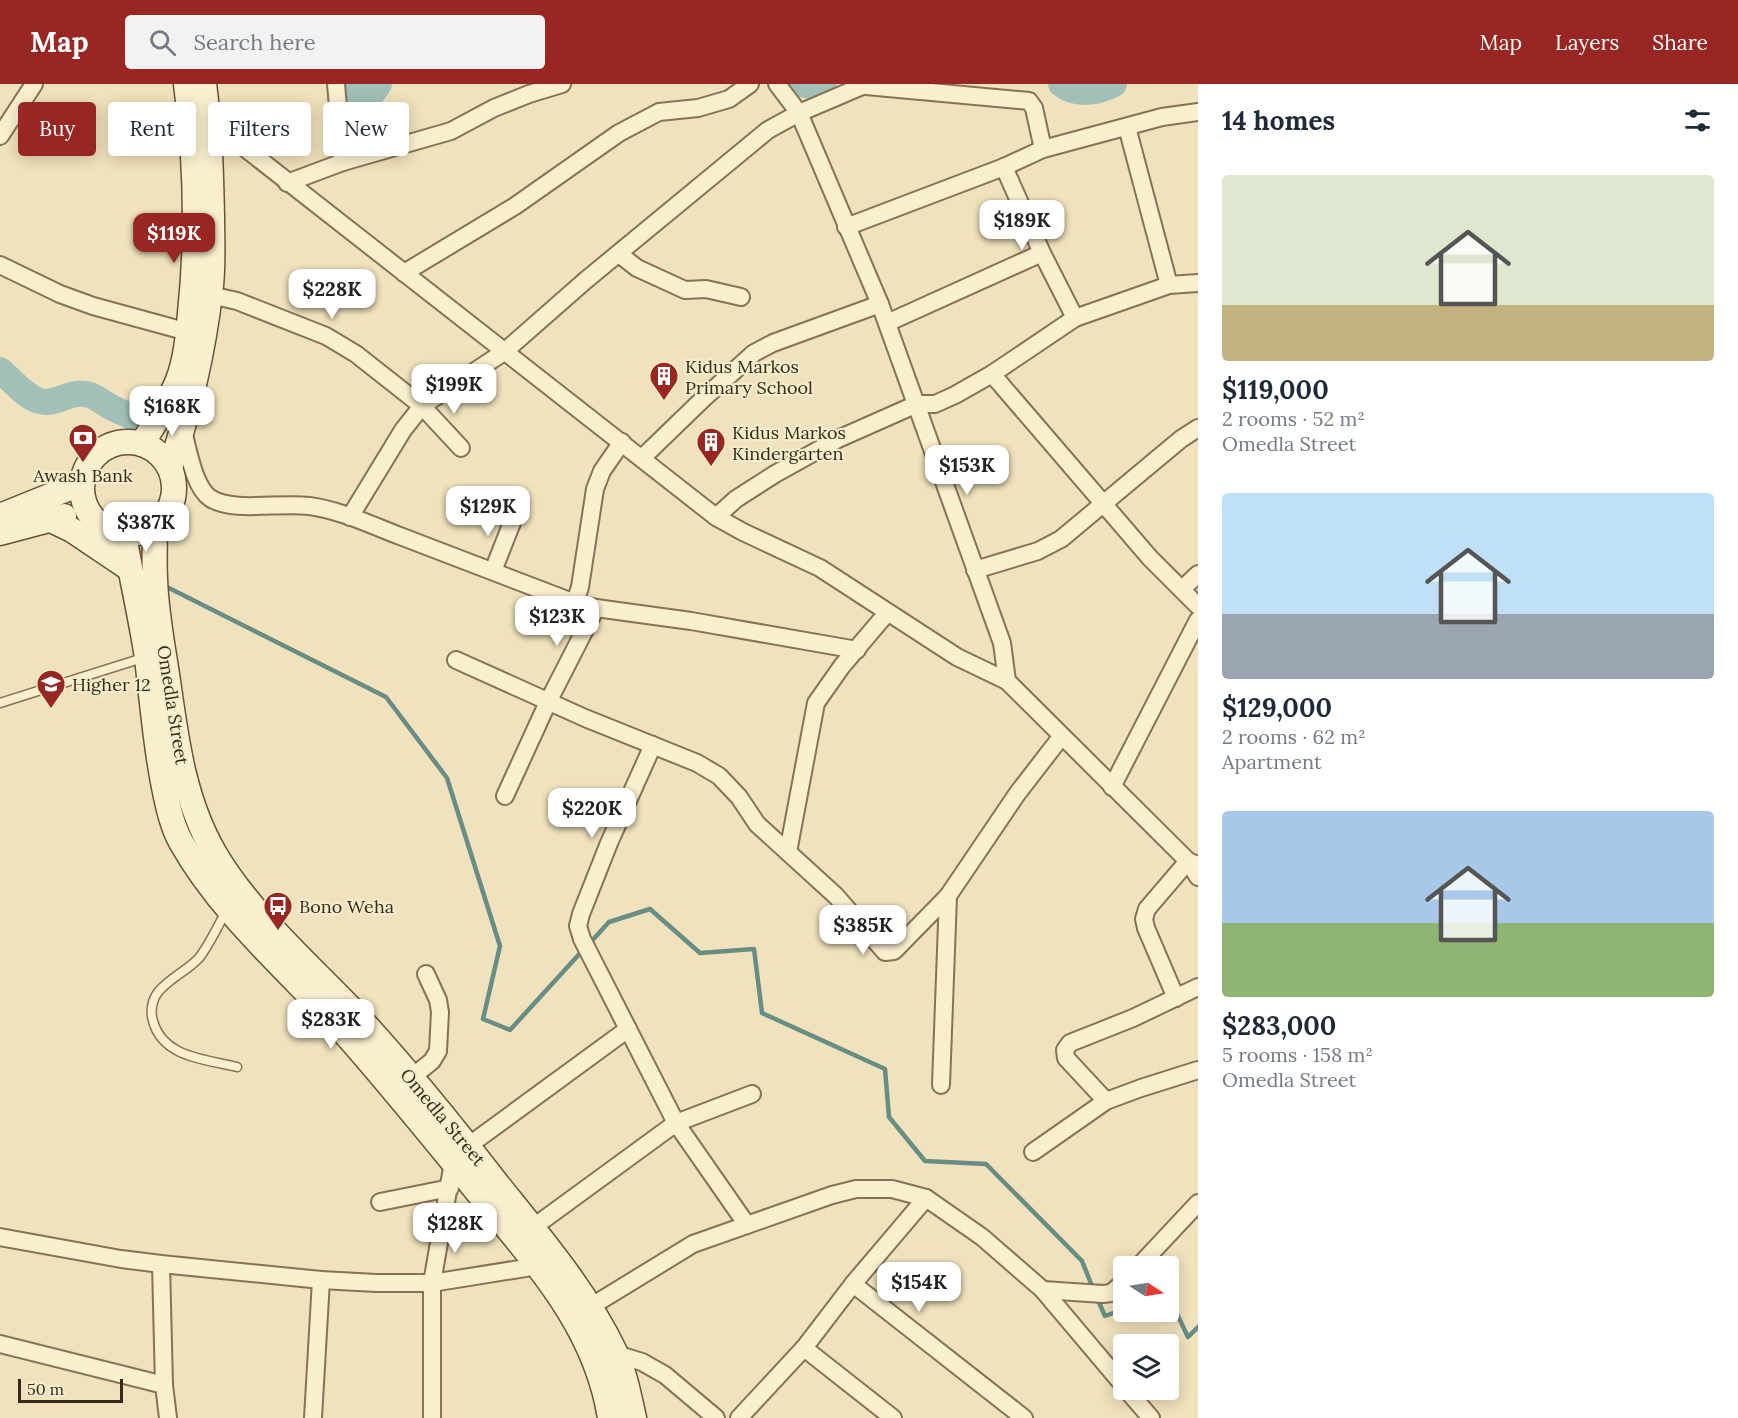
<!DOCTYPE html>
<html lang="en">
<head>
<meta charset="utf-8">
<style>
  :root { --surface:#fff; --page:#f2f2f3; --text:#1f2937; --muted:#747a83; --accent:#982723 }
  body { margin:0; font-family:Lora,serif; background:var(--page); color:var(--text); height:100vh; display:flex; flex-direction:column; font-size:22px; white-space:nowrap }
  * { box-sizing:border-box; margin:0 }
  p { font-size:20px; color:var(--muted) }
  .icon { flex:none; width:33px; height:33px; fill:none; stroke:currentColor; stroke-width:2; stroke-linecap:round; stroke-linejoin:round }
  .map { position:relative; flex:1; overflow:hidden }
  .sheet { display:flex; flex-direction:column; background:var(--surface); width:540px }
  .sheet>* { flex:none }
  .banner { position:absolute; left:18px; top:18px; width:570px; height:54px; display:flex; gap:12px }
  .needle { width:39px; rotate:102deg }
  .fabs { position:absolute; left:1113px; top:1172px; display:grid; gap:12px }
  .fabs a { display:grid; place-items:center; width:66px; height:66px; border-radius:6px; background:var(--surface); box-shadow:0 3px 15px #0003; font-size:30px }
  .scale { position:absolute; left:18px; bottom:15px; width:105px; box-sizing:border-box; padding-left:6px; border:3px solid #35291a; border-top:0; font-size:16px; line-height:21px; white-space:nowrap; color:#35291a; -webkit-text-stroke:4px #f6eccb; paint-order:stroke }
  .price { position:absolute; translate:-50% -51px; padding:0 14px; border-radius:12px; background:#fff; color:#222; font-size:20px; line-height:39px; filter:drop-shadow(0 2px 3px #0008) }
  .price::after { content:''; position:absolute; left:50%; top:36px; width:18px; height:14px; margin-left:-9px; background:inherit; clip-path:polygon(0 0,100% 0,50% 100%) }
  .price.on { background:var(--accent); color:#fff }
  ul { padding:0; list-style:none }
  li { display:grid; align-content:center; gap:12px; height:318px; padding:0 24px }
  li span { display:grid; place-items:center; height:186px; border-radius:6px; color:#555 }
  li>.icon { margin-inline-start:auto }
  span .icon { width:108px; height:108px; fill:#fffc; stroke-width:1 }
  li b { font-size:26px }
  h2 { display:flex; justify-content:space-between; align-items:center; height:72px; padding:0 24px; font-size:26px }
  .pill { padding:0 21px; border-radius:6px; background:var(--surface); box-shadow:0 3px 15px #0003; font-size:21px; line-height:54px }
  .pill.on { background:var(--accent); color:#fff }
  header { display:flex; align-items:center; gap:36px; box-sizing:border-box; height:84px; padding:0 30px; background:var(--accent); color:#fff }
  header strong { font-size:28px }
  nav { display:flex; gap:33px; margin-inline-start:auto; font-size:21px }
  .search { width:420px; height:54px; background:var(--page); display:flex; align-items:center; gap:15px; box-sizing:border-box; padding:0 21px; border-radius:6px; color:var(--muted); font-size:22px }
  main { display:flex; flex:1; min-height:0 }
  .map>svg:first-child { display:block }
</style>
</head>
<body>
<header>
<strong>Map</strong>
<div class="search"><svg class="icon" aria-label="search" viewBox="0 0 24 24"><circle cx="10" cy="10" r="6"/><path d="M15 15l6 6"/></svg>Search here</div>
<nav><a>Map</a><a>Layers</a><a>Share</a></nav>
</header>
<main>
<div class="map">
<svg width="1198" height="1334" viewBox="0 0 1198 1334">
  <rect width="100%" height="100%" fill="#efe2bc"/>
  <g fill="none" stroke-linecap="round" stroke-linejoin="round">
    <g stroke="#678d85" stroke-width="4.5">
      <polyline points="165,502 386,613 447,694 500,862 483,935 510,946 583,866"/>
      <polyline points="589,860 609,838 650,825 700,869 754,865 762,929 885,985 889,1033 925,1077 986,1080 1082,1177 1094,1207"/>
      <polyline points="1168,1211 1188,1253 1198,1243"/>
      <polyline points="1097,1214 1105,1232 1124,1225"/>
    </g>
    <g stroke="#a0c0b8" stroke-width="26">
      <polyline points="342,0 364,13 371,11 379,0"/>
      <polyline points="799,0 817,3 824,0"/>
      <path d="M 1061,0 C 1077,13 1098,8 1114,0"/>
      <path d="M 0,286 C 12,296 25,313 40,317 C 51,321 64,312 76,310 C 91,308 97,315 109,322 C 124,331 131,329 144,343"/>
    </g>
    <g stroke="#877255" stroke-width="11">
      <g id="service">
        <polyline points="0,619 146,573"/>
        <path d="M 227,826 C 218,841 210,860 199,874 C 188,886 170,894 159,907 C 152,915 150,927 153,937 C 163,974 206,975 237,983"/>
      </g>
    </g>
    <g stroke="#877255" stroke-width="20">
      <g id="minor">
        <polyline points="336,0 343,78 451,47 494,24 529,10 562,0"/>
        <polyline points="777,0 799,29 880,220 1002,559 1007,597 1188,777 1198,793"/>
        <polyline points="866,2 1029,17 1034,24 1043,65"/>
        <polyline points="1127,43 1169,201"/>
        <polyline points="0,52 34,0"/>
        <path d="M 201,52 C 215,51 228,54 241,61 L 716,433 L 743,448 L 820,484 L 957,573 L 1007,597"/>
        <polyline points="1004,83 1042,169 1075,234"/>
        <polyline points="287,99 343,78"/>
        <polyline points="846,143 1004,83 1043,65 1162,33 1198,28"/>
        <polyline points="619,170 637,184 685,206 706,205 741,213"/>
        <polyline points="0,181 60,210 93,222 188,248"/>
        <polyline points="404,189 515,122 619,49 659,28 698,24 729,15 750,0"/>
        <polyline points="210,211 237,217 326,252 356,270 422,322 461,364"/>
        <polyline points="887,239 1042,169"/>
        <polyline points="992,290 1150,474 1198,522"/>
        <path d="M 183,347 C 188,365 194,403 210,414 C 233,429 280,418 309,422 C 340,426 371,441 400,452 C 459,474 517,497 575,519 L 596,524 L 691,537 L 857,566"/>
        <polyline points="642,374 704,314 754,269 773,259 880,220"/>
        <polyline points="350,433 403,346 422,322 504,268 586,196 768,46 799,29 867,0"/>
        <polyline points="716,433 736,415 775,390 838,355 917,320 935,320 955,311 992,290 1075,234 1169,201 1198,199"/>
        <polyline points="975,486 1038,467 1061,455 1181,355 1198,344"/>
        <polyline points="493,487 515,431"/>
        <polyline points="1182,505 1198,490"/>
        <polyline points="575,519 580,503 595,405 602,387 622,358"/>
        <polyline points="456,576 585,634 697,679 719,692 739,713 757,740 836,812 885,868 894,867 948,812"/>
        <polyline points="653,661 609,759 581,830 578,842 582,855 676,1039 747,1141"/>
        <polyline points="1112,703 1198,536"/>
        <polyline points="505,712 548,618 596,524"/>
        <polyline points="788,768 816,619 842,582 887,529"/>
        <polyline points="1176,914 1146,844 1144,835 1147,825 1188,777 1195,780"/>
        <polyline points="411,994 432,977 438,967 440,928 438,916 426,890"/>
        <polyline points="941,1001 948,812 1017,710 1061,653"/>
        <polyline points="1106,1017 1066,974 1065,966 1070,959 1133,934 1198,903"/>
        <polyline points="468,1062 628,945"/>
        <polyline points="1033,1068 1106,1017 1141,1004 1198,986"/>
        <polyline points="453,1078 432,1199 538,1182"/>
        <polyline points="926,1114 853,1200 1024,1334"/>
        <polyline points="380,1118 450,1104"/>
        <polyline points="524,1150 676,1039 752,1010"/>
        <polyline points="0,1153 121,1175 161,1180 321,1196 376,1199 432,1199 432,1334"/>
        <polyline points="161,1180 164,1301"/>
        <polyline points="1139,1182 1198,1119"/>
        <polyline points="1043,1206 1103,1210 1111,1209 1124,1198"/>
        <polyline points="590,1223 693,1160 832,1111 856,1105 892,1105 926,1114 982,1153 1043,1206 1124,1302"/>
        <polyline points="0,1260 164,1301 168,1334"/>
        <polyline points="804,1264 853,1200"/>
        <polyline points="616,1270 642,1278 665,1291 716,1334"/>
        <polyline points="1126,1305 1151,1334"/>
        <polyline points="313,1334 321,1196"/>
        <polyline points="739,1334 804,1264 893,1334"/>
      </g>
    </g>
    <g stroke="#685238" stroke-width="27">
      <g id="secondary">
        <circle cx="128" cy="404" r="46"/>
        <path d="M 142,360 C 154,339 169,319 178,296 C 186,275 188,251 190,229 C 198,153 196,76 186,0"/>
        <path d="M 170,384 C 189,328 203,269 210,210 C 214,184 212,158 212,132 C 211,88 210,44 204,0"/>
        <polyline points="0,432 82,399"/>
        <polyline points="49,435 72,446 130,485"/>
        <path d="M 155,442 C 155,459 154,477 155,494 C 156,531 164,568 169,604 C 177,661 185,719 215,770 C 249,828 307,879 353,927 C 403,981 450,1039 495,1097 C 538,1151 585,1205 615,1268 C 625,1289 629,1312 634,1334"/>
        <polyline points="0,449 64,432"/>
        <path d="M 124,451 C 131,492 141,533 147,574 C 152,616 155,657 163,698 C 167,718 171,740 181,758 C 219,826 280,879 333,936 C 389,998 441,1064 494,1128 C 546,1191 597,1250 610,1334"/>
      </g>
    </g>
    <use href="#service" stroke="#faefcf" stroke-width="8"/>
    <use href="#minor" stroke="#faefcf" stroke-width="16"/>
    <use href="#secondary" stroke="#faefcf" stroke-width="24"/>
  </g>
  <defs>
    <g id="building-pin" transform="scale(1.5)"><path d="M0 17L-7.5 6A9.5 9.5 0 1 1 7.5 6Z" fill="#982723" stroke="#f6eccb"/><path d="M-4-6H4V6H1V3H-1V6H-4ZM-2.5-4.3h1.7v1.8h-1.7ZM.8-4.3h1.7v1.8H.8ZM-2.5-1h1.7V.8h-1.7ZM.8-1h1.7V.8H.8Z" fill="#fff"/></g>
    <g id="bank-pin" transform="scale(1.5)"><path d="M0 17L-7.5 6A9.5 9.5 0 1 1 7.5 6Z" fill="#982723" stroke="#f6eccb"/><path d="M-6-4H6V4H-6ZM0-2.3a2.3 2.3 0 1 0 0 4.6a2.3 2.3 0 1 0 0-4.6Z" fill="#fff"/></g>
    <g id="university-pin" transform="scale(1.5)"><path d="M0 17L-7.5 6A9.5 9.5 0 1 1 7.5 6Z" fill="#982723" stroke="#f6eccb"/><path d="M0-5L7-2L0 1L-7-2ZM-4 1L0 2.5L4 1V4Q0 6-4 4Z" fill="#fff"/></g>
    <g id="bus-pin" transform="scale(1.5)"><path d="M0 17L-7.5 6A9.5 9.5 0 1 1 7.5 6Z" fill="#982723" stroke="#f6eccb"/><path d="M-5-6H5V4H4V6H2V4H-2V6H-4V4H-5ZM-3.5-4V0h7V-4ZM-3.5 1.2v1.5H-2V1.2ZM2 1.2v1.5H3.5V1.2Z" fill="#fff"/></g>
  </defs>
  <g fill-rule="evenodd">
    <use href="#building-pin" x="664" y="292"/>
    <use href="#bank-pin" x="83" y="354"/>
    <use href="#building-pin" x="711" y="358"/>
    <use href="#university-pin" x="51" y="600"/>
    <use href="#bus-pin" x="278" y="822"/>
  </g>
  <g text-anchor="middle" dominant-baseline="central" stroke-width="4.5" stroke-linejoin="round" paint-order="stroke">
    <g font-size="18" fill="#35291a" stroke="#f6eccb" text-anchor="start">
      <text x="685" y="282">Kidus Markos<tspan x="685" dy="21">Primary School</tspan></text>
      <text x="732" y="348">Kidus Markos<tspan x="732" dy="21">Kindergarten</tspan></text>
      <text x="83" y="391" text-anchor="middle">Awash Bank</text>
      <text x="72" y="600">Higher 12</text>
      <text x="299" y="822">Bono Weha</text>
    </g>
    <g font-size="18" fill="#35291a" stroke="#f6eccb">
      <text transform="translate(173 621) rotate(81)">Omedla Street</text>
      <text transform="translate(443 1033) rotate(50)">Omedla Street</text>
    </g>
  </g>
</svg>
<div class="fabs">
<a><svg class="needle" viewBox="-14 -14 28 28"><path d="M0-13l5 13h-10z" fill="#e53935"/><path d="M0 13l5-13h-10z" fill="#747a83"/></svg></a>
<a><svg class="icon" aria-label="layers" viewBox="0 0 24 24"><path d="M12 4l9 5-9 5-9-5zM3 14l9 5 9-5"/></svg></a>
</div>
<div class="scale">50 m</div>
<b class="price" style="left:1022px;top:167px">$189K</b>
<b class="price on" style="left:174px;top:180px">$119K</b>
<b class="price" style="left:332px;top:236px">$228K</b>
<b class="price" style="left:454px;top:331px">$199K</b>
<b class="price" style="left:172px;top:353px">$168K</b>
<b class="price" style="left:967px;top:412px">$153K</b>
<b class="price" style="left:488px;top:453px">$129K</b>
<b class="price" style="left:146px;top:469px">$387K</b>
<b class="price" style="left:557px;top:563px">$123K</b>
<b class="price" style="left:592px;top:755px">$220K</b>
<b class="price" style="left:863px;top:872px">$385K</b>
<b class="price" style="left:331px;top:966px">$283K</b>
<b class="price" style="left:455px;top:1170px">$128K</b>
<b class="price" style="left:919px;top:1229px">$154K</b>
<div class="banner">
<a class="pill on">Buy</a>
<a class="pill">Rent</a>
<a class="pill">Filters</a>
<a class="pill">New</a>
</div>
</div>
<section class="sheet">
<h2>14 homes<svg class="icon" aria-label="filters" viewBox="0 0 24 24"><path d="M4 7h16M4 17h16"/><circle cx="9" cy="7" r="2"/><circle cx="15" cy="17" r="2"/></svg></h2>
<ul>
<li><span style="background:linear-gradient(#dfe7d0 70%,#c2b280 0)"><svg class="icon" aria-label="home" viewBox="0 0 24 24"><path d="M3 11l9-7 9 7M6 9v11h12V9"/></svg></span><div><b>$119,000</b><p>2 rooms · 52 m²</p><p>Omedla Street</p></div></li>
<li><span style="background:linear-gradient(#bfe0f5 65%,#9aa5b1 0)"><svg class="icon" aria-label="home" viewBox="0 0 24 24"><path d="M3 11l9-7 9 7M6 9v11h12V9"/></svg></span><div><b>$129,000</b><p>2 rooms · 62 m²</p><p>Apartment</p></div></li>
<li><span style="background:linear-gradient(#a9c7e8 60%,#8fb573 0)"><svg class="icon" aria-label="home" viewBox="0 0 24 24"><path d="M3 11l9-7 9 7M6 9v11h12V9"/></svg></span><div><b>$283,000</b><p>5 rooms · 158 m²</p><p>Omedla Street</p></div></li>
</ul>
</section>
</main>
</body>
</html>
